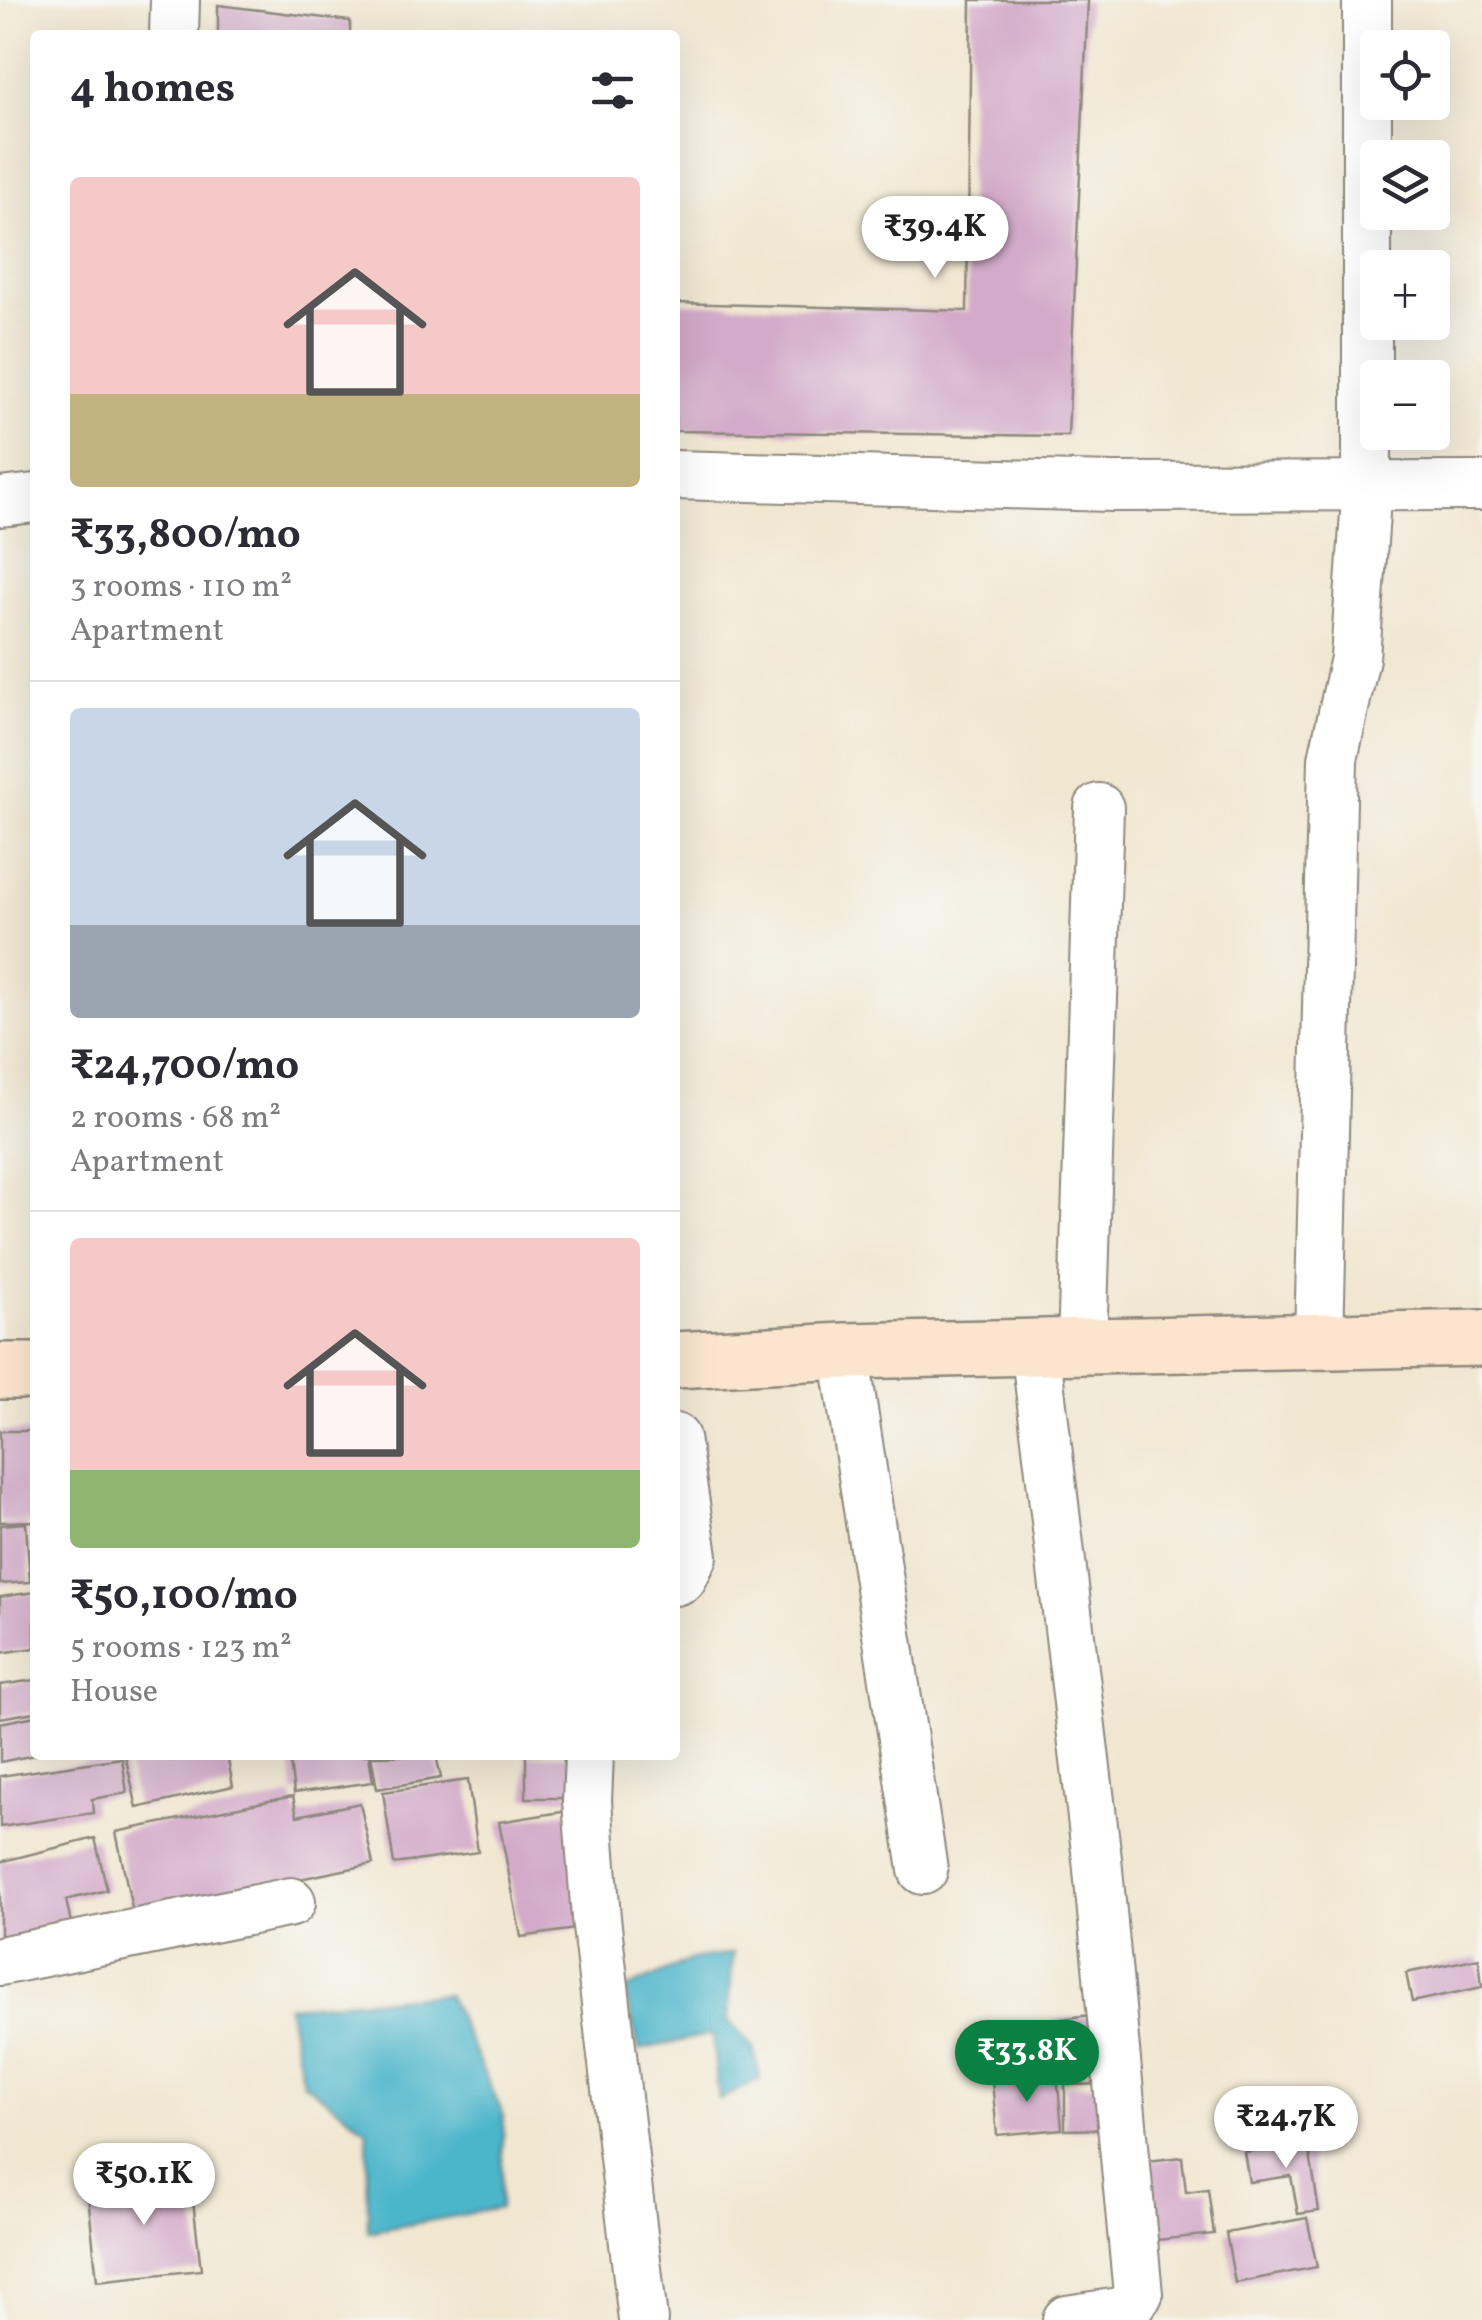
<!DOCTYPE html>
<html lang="en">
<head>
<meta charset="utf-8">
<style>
  :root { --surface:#fff; --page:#f7f7f7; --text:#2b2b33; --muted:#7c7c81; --line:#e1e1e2; --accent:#0b8043 }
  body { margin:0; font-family:Vollkorn,serif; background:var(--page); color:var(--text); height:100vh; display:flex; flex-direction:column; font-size:38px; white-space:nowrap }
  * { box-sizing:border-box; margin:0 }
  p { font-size:32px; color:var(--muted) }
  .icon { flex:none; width:55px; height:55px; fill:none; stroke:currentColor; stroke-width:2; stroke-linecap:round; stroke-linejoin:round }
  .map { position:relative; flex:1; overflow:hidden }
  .drawer { position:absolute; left:30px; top:30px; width:650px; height:1730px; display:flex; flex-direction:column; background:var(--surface); border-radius:10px; box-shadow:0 10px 40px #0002 }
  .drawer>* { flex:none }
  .buttons { position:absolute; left:1360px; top:30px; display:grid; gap:20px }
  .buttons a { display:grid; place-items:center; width:90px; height:90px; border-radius:10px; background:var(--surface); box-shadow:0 10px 40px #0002; font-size:50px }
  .price { position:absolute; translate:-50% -85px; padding:0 22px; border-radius:35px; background:#fff; color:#222; font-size:32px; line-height:65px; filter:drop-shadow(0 2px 5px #0008) }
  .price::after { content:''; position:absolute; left:50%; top:60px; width:30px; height:22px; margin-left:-15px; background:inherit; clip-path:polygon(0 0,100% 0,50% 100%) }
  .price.on { background:var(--accent); color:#fff }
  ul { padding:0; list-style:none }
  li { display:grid; align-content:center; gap:20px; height:530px; padding:0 40px }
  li+li { border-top:2px solid var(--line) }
  li span { display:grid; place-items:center; height:310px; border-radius:10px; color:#555 }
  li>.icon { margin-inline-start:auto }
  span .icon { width:180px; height:180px; fill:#fffc; stroke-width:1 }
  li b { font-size:42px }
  h2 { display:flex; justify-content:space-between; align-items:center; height:120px; padding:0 40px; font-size:42px }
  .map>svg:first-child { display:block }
</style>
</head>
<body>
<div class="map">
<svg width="1482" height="2320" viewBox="0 0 1482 2320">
  <rect width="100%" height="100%" fill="#f6f6f2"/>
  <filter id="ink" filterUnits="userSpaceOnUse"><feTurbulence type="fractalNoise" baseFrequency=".01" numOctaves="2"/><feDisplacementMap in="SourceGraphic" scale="20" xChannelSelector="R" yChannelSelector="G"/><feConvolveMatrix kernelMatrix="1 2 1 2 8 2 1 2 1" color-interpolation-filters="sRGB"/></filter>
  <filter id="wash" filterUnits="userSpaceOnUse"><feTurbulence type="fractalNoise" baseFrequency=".0048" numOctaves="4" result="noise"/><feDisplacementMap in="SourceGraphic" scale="40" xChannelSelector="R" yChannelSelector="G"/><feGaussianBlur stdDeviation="2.25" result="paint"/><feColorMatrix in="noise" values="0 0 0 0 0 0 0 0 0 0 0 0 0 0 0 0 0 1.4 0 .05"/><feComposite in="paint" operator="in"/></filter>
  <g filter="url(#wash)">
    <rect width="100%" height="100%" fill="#f1e7d1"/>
    <g fill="#4cb5ca" stroke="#3c707a" stroke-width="2.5">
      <polygon points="733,1953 728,2020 754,2048 760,2079 719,2100 712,2034 639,2050 624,1990 690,1960"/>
      <polygon points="447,1994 504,2116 500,2208 368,2232 367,2130 303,2082 287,2006"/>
    </g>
    <g id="blocks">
      <g fill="#d3aac9">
        <polygon points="971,0 1088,0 1068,436 675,431 675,303 967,311"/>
        <polygon points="218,5 350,21 350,35 218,35"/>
        <polygon points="0,1431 35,1431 35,1521 0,1522"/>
        <polygon points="26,1523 30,1582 0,1584 0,1525"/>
        <polygon points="35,1592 35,1648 0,1653 0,1597"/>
        <polygon points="35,1680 35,1712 0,1718 0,1685"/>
        <polygon points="35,1716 35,1755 0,1762 0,1723"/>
        <polygon points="125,1755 227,1755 233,1786 137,1808"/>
        <polygon points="289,1755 369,1755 373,1782 294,1793"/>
        <polygon points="436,1755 441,1778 377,1789 371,1756"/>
        <rect x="526" y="1755" width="56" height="43"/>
        <polygon points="122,1758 127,1793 92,1799 93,1813 0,1827 0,1776"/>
        <polygon points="468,1780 478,1852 394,1864 383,1792"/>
        <polygon points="293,1796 297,1816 360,1803 373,1864 133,1913 116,1832"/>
        <polygon points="568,1811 588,1927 521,1937 499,1822"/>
        <polygon points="95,1838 107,1890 66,1900 73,1932 0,1949 0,1862"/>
        <polygon points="1479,1958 1482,1987 1412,2002 1406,1973"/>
        <polygon points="1119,2011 1125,2057 1060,2067 1053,2020"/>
        <polygon points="1057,2074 1062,2129 997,2135 992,2081"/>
        <polygon points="1112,2084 1113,2129 1065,2130 1065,2085"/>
        <polygon points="1308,2142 1319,2211 1298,2214 1291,2176 1249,2182 1244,2152"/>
        <polygon points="1182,2157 1186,2192 1208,2189 1214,2234 1148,2241 1139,2162"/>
        <polygon points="190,2175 201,2270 97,2281 87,2186"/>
        <polygon points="1307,2218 1317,2267 1235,2283 1226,2233"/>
      </g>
    </g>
  </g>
  <g filter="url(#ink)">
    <use href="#blocks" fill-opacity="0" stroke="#8e897e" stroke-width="2.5"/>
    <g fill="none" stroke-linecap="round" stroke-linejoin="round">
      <g stroke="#8e897e" stroke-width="52">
        <g id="street">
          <polyline points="174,35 175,0"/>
          <polyline points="675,475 1112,487 1482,486"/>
          <polyline points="0,502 35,498"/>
          <polyline points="1319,1341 1333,759 1355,658 1367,484 1367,0"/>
          <polyline points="1082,1346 1099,808"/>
          <polyline points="1035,1347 1097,1859 1138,2294 1126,2311 1067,2320"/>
          <polyline points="844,1351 923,1870"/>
          <polyline points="675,1438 693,1556 682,1578 675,1581"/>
          <polyline points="589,1755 587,1801 596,1918 643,2320"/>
          <polyline points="0,1961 291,1902"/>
        </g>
      </g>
      <g stroke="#8e897e" stroke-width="60">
        <g id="secondary">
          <polyline points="675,1360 844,1351 1482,1338"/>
          <polyline points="0,1371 35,1371"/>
        </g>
      </g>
      <use href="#street" stroke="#fff" stroke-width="48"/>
      <use href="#secondary" stroke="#fbe5cf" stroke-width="55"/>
    </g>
  </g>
</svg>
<div class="buttons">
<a><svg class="icon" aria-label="locate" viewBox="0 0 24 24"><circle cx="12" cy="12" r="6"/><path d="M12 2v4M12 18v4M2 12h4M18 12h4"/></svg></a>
<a><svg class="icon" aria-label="layers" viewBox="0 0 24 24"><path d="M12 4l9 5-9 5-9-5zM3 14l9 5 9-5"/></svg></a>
<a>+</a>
<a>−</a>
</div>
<b class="price" style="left:935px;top:281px">₹39.4K</b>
<b class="price on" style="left:1027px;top:2105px">₹33.8K</b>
<b class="price" style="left:1286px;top:2171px">₹24.7K</b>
<b class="price" style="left:144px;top:2228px">₹50.1K</b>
<section class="drawer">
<h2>4 homes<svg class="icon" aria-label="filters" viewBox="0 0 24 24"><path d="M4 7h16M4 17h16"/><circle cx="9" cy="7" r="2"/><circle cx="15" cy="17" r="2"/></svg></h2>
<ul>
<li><span style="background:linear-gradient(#f6c9c9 70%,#c2b280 0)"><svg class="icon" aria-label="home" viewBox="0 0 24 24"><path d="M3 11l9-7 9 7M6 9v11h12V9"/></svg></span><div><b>₹33,800/mo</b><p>3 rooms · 110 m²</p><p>Apartment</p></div></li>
<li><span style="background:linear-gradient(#c9d6e8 70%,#9aa5b1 0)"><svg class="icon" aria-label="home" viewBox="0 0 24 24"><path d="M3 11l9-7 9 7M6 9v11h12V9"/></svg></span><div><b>₹24,700/mo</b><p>2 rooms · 68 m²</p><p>Apartment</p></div></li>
<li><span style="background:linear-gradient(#f6c9c9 75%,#8fb573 0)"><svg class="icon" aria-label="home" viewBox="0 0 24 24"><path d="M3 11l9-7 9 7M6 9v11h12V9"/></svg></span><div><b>₹50,100/mo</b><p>5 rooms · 123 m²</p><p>House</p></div></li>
</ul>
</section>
</div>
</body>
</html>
